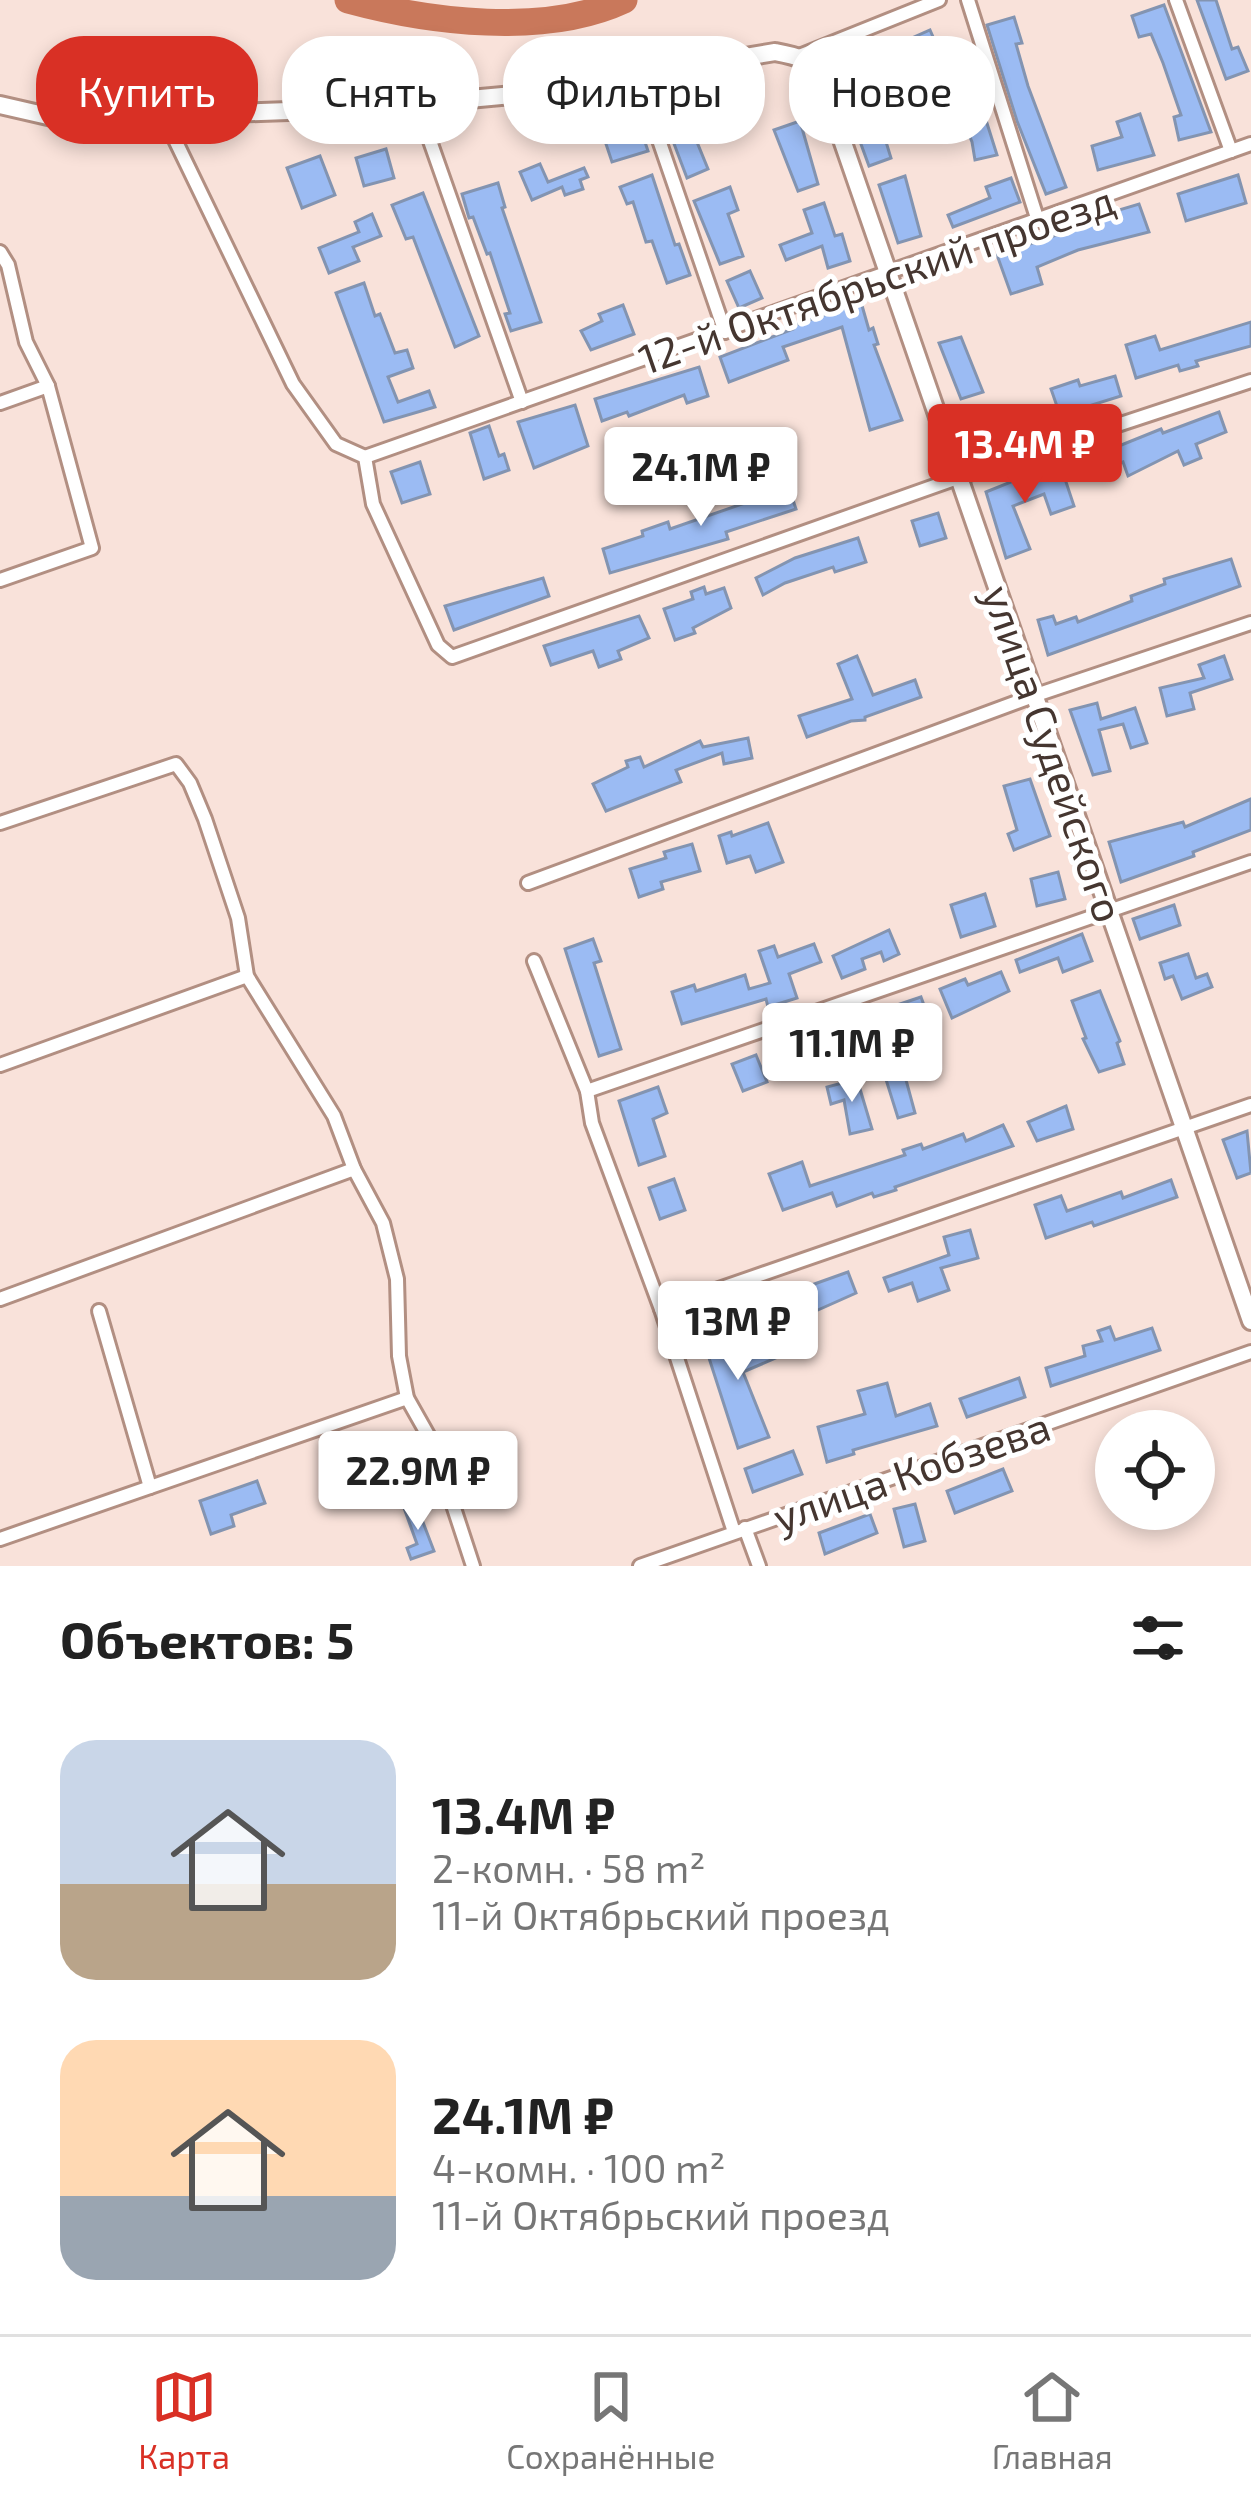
<!DOCTYPE html>
<html lang="ru">
<head>
<meta charset="utf-8">
<style>
  :root { --surface:#fff; --page:#f6f6f6; --text:#222; --muted:#767676; --line:#e0e0e0; --accent:#d93025 }
  body { margin:0; font-family:"Exo 2",sans-serif; background:var(--page); color:var(--text); height:100vh; display:flex; flex-direction:column; font-size:45px; white-space:nowrap }
  * { box-sizing:border-box; margin:0 }
  p { font-size:39px; color:var(--muted) }
  .icon { flex:none; width:66px; height:66px; fill:none; stroke:currentColor; stroke-width:2; stroke-linecap:round; stroke-linejoin:round }
  .map { position:relative; height:1566px; overflow:hidden }
  .sheet { display:flex; flex-direction:column; background:var(--surface); flex:1 }
  .sheet>* { flex:none }
  .hud { position:absolute; left:36px; top:36px; width:1179px; height:108px; display:flex; gap:24px }
  .controls { position:absolute; left:1095px; top:1410px; display:grid; gap:24px }
  .controls a { display:grid; place-items:center; width:120px; height:120px; border-radius:50%; background:var(--surface); box-shadow:0 6px 18px #0003; font-size:60px }
  .price { position:absolute; translate:-50% -102px; padding:0 27px; border-radius:12px; background:#fff; color:#222; font-size:39px; line-height:78px; filter:drop-shadow(0 3px 6px #0008) }
  .price::after { content:''; position:absolute; left:50%; top:72px; width:36px; height:27px; margin-left:-18px; background:inherit; clip-path:polygon(0 0,100% 0,50% 100%) }
  .price.on { background:var(--accent); color:#fff }
  ul { padding:0; list-style:none }
  li { display:flex; align-items:center; gap:36px; height:300px; padding:0 60px }
  li span { display:grid; place-items:center; flex:none; width:336px; height:240px; border-radius:36px; color:#555 }
  li>.icon { margin-inline-start:auto }
  span .icon { width:144px; height:144px; fill:#fffc; stroke-width:1 }
  li b { font-size:51px }
  h2 { display:flex; justify-content:space-between; align-items:center; height:144px; padding:0 60px; font-size:51px }
  .tag { padding:0 42px; border-radius:48px; background:var(--surface); box-shadow:0 6px 18px #0003; font-size:42px; line-height:108px }
  .tag.on { background:var(--accent); color:#fff }
  .dock { display:flex; justify-content:space-around; align-items:center; height:168px; border-top:3px solid var(--line); background:var(--surface); font-size:33px; color:var(--muted) }
  .dock a { display:grid; justify-items:center; gap:6px }
  .dock .on { color:var(--accent) }
  .map>svg:first-child { display:block }
</style>
</head>
<body>
<div class="map">
<svg width="1251" height="1566" viewBox="0 0 1251 1566">
  <rect width="100%" height="100%" fill="#f9e2da"/>
  <g fill="none" stroke-linecap="round" stroke-linejoin="round">
    <path stroke="#c9785b" stroke-width="27" d="M 348,0 C 429,22 545,37 624,0"/>
  </g>
  <g fill="#9bbbf3" stroke="#8394b1" stroke-width="3">
    <polygon points="1197,0 1216,0 1232,49 1238,47 1248,71 1226,79"/>
    <polygon points="1164,5 1211,132 1179,140 1174,117 1181,115 1163,63 1151,34 1139,37 1132,16"/>
    <polygon points="1014,17 1022,43 1016,44 1028,86 1066,187 1046,194 1017,121 987,25"/>
    <polygon points="930,30 941,55 915,66 905,41"/>
    <polygon points="848,60 861,97 871,93 891,158 869,166 832,65"/>
    <polygon points="968,63 997,155 975,160 972,142 943,72"/>
    <polygon points="695,109 705,139 697,142 708,169 687,178 665,120"/>
    <polygon points="1140,114 1154,155 1098,170 1092,146 1122,137 1117,122"/>
    <polygon points="800,121 818,184 798,191 774,130"/>
    <polygon points="641,130 648,151 612,162 605,141"/>
    <polygon points="386,149 394,178 364,186 356,158"/>
    <polygon points="320,156 335,195 302,208 287,168"/>
    <polygon points="540,164 548,182 584,168 588,177 580,180 583,189 565,195 562,187 532,200 520,172"/>
    <polygon points="652,175 675,245 679,244 690,275 667,283 652,241 646,242 633,202 627,204 620,187"/>
    <polygon points="1238,175 1246,203 1186,221 1178,194"/>
    <polygon points="905,176 921,236 898,243 879,185"/>
    <polygon points="1011,178 1020,202 953,227 948,215 990,198 986,187"/>
    <polygon points="498,183 505,207 502,208 541,322 511,331 505,314 510,313 490,253 487,254 473,217 469,218 462,194"/>
    <polygon points="730,187 738,210 728,214 743,256 720,264 694,201"/>
    <polygon points="423,193 479,336 455,347 413,237 406,239 392,205"/>
    <polygon points="824,203 835,236 842,234 850,261 828,268 822,246 786,260 780,245 812,233 804,210"/>
    <polygon points="1139,204 1149,232 1078,250 1037,267 1042,284 1011,294 997,255 1083,226 1082,221"/>
    <polygon points="372,214 381,236 353,247 359,261 329,273 319,248 359,232 355,222"/>
    <polygon points="750,271 762,298 739,308 727,281"/>
    <polygon points="364,283 375,316 380,314 395,353 407,350 413,368 388,377 398,402 429,391 435,407 384,422 336,293"/>
    <polygon points="861,302 869,330 873,328 878,344 874,345 902,420 870,430 842,327 783,347 788,360 729,382 720,357 793,329 792,326"/>
    <polygon points="623,305 634,334 591,350 581,331 602,321 599,314"/>
    <polygon points="1251,322 1251,346 1196,361 1198,366 1180,371 1178,365 1136,378 1126,345 1155,336 1160,350"/>
    <polygon points="961,337 983,392 961,399 939,343"/>
    <polygon points="699,367 708,396 687,403 684,395 629,416 627,412 602,421 595,399"/>
    <polygon points="1115,376 1121,396 1060,415 1051,389 1078,380 1080,386"/>
    <polygon points="575,405 588,446 534,468 518,422"/>
    <polygon points="1006,411 1011,433 978,442 972,420"/>
    <polygon points="1219,412 1226,432 1196,444 1201,458 1184,465 1178,451 1128,476 1123,462 1092,473 1084,453 1107,445 1109,450 1161,429 1163,433"/>
    <polygon points="489,426 499,456 504,454 509,470 484,479 470,433"/>
    <polygon points="420,462 430,494 402,503 391,472"/>
    <polygon points="1062,470 1074,506 1051,514 1044,494 1013,506 1030,549 1006,558 986,492 1026,476 1028,481"/>
    <polygon points="784,473 796,509 726,532 728,539 610,573 603,549 643,536 642,531 668,522 670,529 765,496 761,481"/>
    <polygon points="938,513 946,538 920,546 912,521"/>
    <polygon points="858,538 866,562 835,572 833,567 785,583 763,595 756,578 795,558"/>
    <polygon points="1231,559 1240,586 1048,655 1038,620 1053,616 1056,624 1076,617 1078,622 1132,601 1131,596 1165,584 1164,579"/>
    <polygon points="543,578 549,596 454,630 445,606"/>
    <polygon points="704,587 706,594 724,588 731,608 693,628 695,633 675,640 664,609 693,599 691,592"/>
    <polygon points="639,616 649,638 618,651 621,659 599,667 593,651 551,665 544,646"/>
    <polygon points="857,656 873,695 915,680 921,697 865,717 865,720 851,721 807,737 799,716 852,699 838,664"/>
    <polygon points="1224,656 1232,679 1190,693 1194,709 1167,716 1160,688 1204,678 1199,665"/>
    <polygon points="1097,703 1101,719 1135,708 1147,743 1131,748 1123,724 1099,730 1110,771 1093,775 1070,710"/>
    <polygon points="748,738 752,758 724,764 722,753 676,770 681,782 606,811 593,784 628,767 626,761 640,757 644,767 700,741 703,747"/>
    <polygon points="1030,779 1050,836 1014,850 1008,834 1017,830 1004,786"/>
    <polygon points="1251,799 1251,830 1193,852 1194,856 1121,882 1109,842 1183,822 1185,827"/>
    <polygon points="768,823 783,862 756,872 750,856 727,863 719,836 731,832 732,836"/>
    <polygon points="692,844 700,871 661,882 663,889 639,897 630,869 666,858 664,852"/>
    <polygon points="1058,872 1065,899 1037,906 1031,879"/>
    <polygon points="985,894 995,926 961,937 951,905"/>
    <polygon points="1174,905 1180,925 1140,939 1133,919"/>
    <polygon points="889,930 899,954 884,961 881,952 862,959 865,969 842,978 833,956"/>
    <polygon points="1082,934 1092,961 1063,972 1058,958 1020,972 1016,960"/>
    <polygon points="593,939 601,961 594,963 621,1049 599,1056 565,949"/>
    <polygon points="814,944 821,962 789,974 797,998 768,1007 766,999 682,1024 672,992 694,985 696,991 745,975 749,989 770,983 759,951 774,946 778,957"/>
    <polygon points="1188,954 1196,978 1207,974 1212,987 1182,999 1173,976 1165,979 1160,963"/>
    <polygon points="1001,972 1009,991 952,1018 940,989 965,979 968,985"/>
    <polygon points="1100,991 1120,1041 1117,1043 1124,1064 1099,1072 1083,1039 1086,1038 1072,1001"/>
    <polygon points="921,997 933,1030 911,1037 900,1004"/>
    <polygon points="810,1038 821,1067 799,1075 788,1045"/>
    <polygon points="756,1055 767,1082 743,1091 732,1064"/>
    <polygon points="911,1059 917,1076 906,1080 915,1113 898,1118 883,1070"/>
    <polygon points="857,1079 872,1129 850,1134 844,1100 831,1104 827,1087"/>
    <polygon points="658,1087 667,1113 653,1119 665,1156 639,1165 619,1101"/>
    <polygon points="1066,1106 1073,1129 1037,1141 1028,1122"/>
    <polygon points="1003,1125 1013,1146 895,1187 896,1190 874,1197 872,1193 837,1206 832,1193 783,1210 769,1174 802,1162 810,1186 905,1155 903,1150 921,1144 923,1149 963,1134 966,1141"/>
    <polygon points="1247,1131 1251,1173 1237,1178 1223,1140"/>
    <polygon points="674,1179 685,1210 660,1219 649,1188"/>
    <polygon points="1171,1180 1177,1197 1094,1226 1092,1222 1046,1238 1035,1205 1061,1196 1067,1211 1121,1192 1123,1198"/>
    <polygon points="970,1230 978,1258 941,1268 949,1290 918,1301 912,1283 889,1291 884,1278 949,1255 944,1237"/>
    <polygon points="848,1272 856,1293 782,1326 775,1298"/>
    <polygon points="723,1318 728,1334 720,1336 730,1364 753,1356 750,1350 769,1342 772,1349 782,1345 785,1354 743,1372 769,1437 738,1448 699,1327"/>
    <polygon points="1110,1327 1115,1340 1152,1328 1160,1350 1051,1386 1046,1368 1085,1356 1083,1346 1102,1341 1098,1331"/>
    <polygon points="1019,1378 1025,1397 967,1417 960,1399"/>
    <polygon points="887,1383 896,1416 930,1404 937,1426 853,1450 854,1454 827,1462 818,1427 865,1414 858,1391"/>
    <polygon points="793,1451 802,1474 753,1492 745,1469"/>
    <polygon points="1003,1469 1012,1491 955,1513 947,1491"/>
    <polygon points="257,1481 265,1503 231,1515 234,1526 211,1534 200,1501"/>
    <polygon points="416,1504 434,1551 411,1559 407,1548 417,1544 404,1508"/>
    <polygon points="915,1504 925,1541 904,1547 894,1509"/>
    <polygon points="870,1514 877,1533 825,1554 819,1533"/>
  </g>
  <g fill="none" stroke-linecap="round" stroke-linejoin="round">
    <g stroke="#b28f82" stroke-width="18">
      <g id="street">
        <polyline points="968,0 1038,221"/>
        <polyline points="1176,0 1231,151"/>
        <polyline points="799,56 939,0"/>
        <polyline points="637,76 725,332"/>
        <polyline points="417,104 522,402"/>
        <polyline points="164,117 293,384 336,444 365,457 373,504 438,645 452,657 960,477 1251,381"/>
        <polyline points="0,252 8,265 26,342 48,386 92,548 0,580"/>
        <polyline points="0,403 48,386"/>
        <polyline points="365,457 1251,144"/>
        <polyline points="0,823 176,764 190,783 205,819 238,918 247,976 334,1116 354,1169 383,1223 397,1279 399,1356 407,1398 433,1444 473,1566"/>
        <polyline points="528,883 1033,696 1251,623"/>
        <polyline points="534,961 587,1091 592,1123 661,1309 734,1532"/>
        <polyline points="0,1065 247,976"/>
        <polyline points="587,1091 1251,862"/>
        <polyline points="0,1299 354,1169"/>
        <polyline points="661,1309 1251,1105"/>
        <polyline points="99,1311 150,1487"/>
        <polyline points="745,1528 759,1566"/>
        <polyline points="0,1539 407,1398"/>
        <polyline points="640,1566 1251,1352"/>
      </g>
    </g>
    <g stroke="#b28f82" stroke-width="22">
      <path id="secondary" d="M 0,105 L 61,119 L 372,108 L 523,94 L 775,52 C 797,56 809,58 821,79 L 1251,1321"/>
    </g>
    <use href="#street" stroke="#fff" stroke-width="12"/>
    <use href="#secondary" stroke="#fff" stroke-width="16"/>
  </g>
  <g text-anchor="middle" dominant-baseline="central" stroke-width="10" stroke-linejoin="round" paint-order="stroke">
    <g font-size="42" fill="#453630" stroke="#fff">
      <text transform="translate(876 278) rotate(-19)">12-й Октябрьский проезд</text>
      <text transform="translate(1055 753) rotate(71)">улица Судейского</text>
      <text transform="translate(911 1470) rotate(-19)">улица Кобзева</text>
    </g>
  </g>
</svg>
<div class="controls">
<a><svg class="icon" aria-label="locate" viewBox="0 0 24 24"><circle cx="12" cy="12" r="6"/><path d="M12 2v4M12 18v4M2 12h4M18 12h4"/></svg></a>
</div>
<b class="price on" style="left:1025px;top:506px">13.4M ₽</b>
<b class="price" style="left:701px;top:529px">24.1M ₽</b>
<b class="price" style="left:852px;top:1105px">11.1M ₽</b>
<b class="price" style="left:738px;top:1383px">13M ₽</b>
<b class="price" style="left:418px;top:1533px">22.9M ₽</b>
<div class="hud">
<a class="tag on">Купить</a>
<a class="tag">Снять</a>
<a class="tag">Фильтры</a>
<a class="tag">Новое</a>
</div>
</div>
<section class="sheet">
<h2>Объектов: 5<svg class="icon" aria-label="filters" viewBox="0 0 24 24"><path d="M4 7h16M4 17h16"/><circle cx="9" cy="7" r="2"/><circle cx="15" cy="17" r="2"/></svg></h2>
<ul>
<li><span style="background:linear-gradient(#c9d6e8 60%,#b9a48a 0)"><svg class="icon" aria-label="home" viewBox="0 0 24 24"><path d="M3 11l9-7 9 7M6 9v11h12V9"/></svg></span><div><b>13.4M ₽</b><p>2-комн. · 58 m²</p><p>11-й Октябрьский проезд</p></div></li>
<li><span style="background:linear-gradient(#ffd9b3 65%,#9aa5b1 0)"><svg class="icon" aria-label="home" viewBox="0 0 24 24"><path d="M3 11l9-7 9 7M6 9v11h12V9"/></svg></span><div><b>24.1M ₽</b><p>4-комн. · 100 m²</p><p>11-й Октябрьский проезд</p></div></li>
</ul>
</section>
<nav class="dock">
<a class="on"><svg class="icon" aria-label="map" viewBox="0 0 24 24"><path d="M3 6l6-2 6 2 6-2v14l-6 2-6-2-6 2zM9 4v14M15 6v14"/></svg>Карта</a>
<a><svg class="icon" aria-label="saved" viewBox="0 0 24 24"><path d="M7 4h10v16l-5-4-5 4z"/></svg>Сохранённые</a>
<a><svg class="icon" aria-label="home" viewBox="0 0 24 24"><path d="M3 11l9-7 9 7M6 9v11h12V9"/></svg>Главная</a>
</nav>
</body>
</html>
